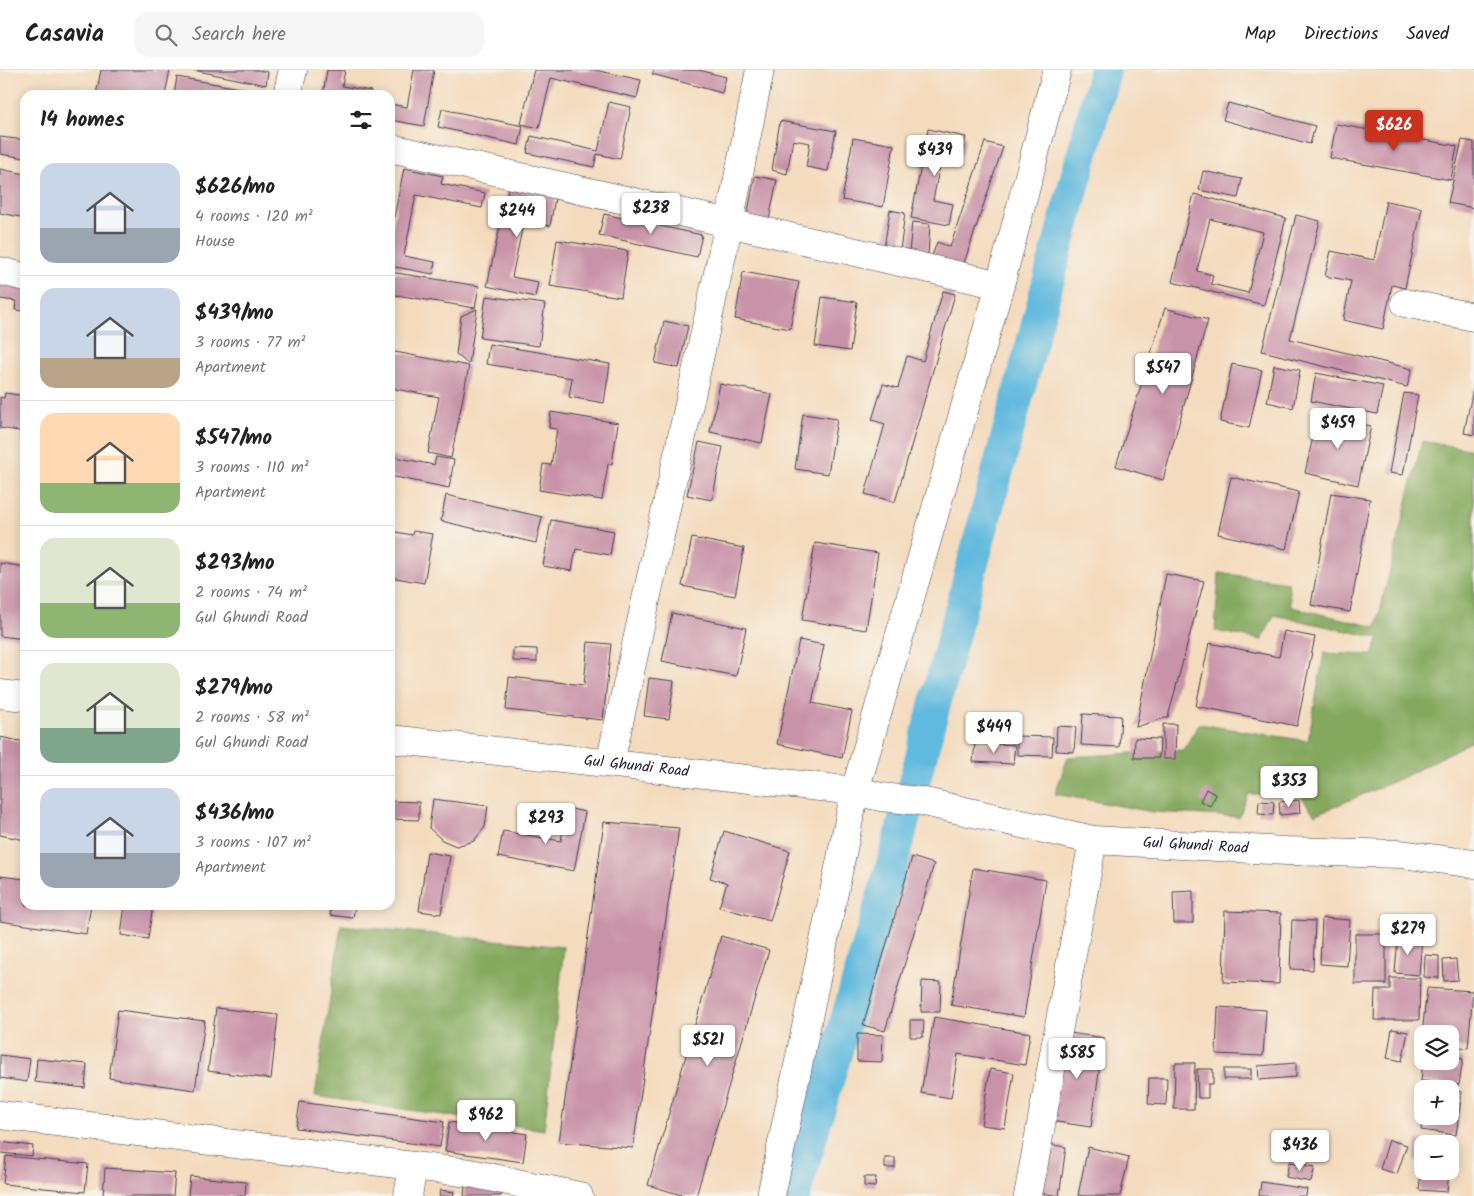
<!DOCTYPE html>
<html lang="en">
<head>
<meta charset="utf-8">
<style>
  :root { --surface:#fff; --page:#f6f6f6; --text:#222; --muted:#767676; --line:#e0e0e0; --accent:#c8321e }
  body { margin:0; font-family:Kalam,sans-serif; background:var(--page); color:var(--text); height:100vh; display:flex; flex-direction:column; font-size:19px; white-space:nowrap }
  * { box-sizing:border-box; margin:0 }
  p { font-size:16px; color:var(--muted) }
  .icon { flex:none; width:28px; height:28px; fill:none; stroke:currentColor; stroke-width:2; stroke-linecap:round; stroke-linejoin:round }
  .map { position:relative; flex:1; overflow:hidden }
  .drawer { position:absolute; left:20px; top:20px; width:375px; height:820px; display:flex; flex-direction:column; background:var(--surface); border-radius:15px; box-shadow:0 2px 12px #0003 }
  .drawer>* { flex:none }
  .controls { position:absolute; left:1414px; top:955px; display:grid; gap:10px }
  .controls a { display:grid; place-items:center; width:45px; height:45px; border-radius:10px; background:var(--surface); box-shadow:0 2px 12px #0003; font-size:25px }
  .price { position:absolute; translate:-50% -42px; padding:0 11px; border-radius:5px; background:#fff; color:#222; font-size:16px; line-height:32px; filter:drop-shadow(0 1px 2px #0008) }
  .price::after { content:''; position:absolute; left:50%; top:30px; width:15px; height:11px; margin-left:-8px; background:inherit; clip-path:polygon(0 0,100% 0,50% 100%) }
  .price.active { background:var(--accent); color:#fff }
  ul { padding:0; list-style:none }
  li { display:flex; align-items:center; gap:15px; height:125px; padding:0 20px }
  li+li { border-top:1px solid var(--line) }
  li span { display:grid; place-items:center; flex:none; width:140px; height:100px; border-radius:15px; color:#555 }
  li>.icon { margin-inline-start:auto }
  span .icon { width:60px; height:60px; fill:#fffc; stroke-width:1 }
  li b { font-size:21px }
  h2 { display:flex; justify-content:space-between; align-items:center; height:60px; padding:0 20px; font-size:21px }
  header { display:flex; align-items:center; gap:30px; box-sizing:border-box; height:70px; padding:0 25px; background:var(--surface); border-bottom:1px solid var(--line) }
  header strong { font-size:24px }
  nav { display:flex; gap:28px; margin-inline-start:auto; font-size:18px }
  .search { width:350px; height:45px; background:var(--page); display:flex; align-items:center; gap:12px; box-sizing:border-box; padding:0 18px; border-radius:15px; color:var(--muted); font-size:19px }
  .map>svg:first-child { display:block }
</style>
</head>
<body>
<header>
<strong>Casavia</strong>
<div class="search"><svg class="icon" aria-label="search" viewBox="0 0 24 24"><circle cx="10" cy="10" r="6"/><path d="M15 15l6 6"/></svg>Search here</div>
<nav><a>Map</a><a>Directions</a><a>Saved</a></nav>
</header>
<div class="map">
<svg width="1474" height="1126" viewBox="0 0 1474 1126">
  <rect width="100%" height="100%" fill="#f7f3e8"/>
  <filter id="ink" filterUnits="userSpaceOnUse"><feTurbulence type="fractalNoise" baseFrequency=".02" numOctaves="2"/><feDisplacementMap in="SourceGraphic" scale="10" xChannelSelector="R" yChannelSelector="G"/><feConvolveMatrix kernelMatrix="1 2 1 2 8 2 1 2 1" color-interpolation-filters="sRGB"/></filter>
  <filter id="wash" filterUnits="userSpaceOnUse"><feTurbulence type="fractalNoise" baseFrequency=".0096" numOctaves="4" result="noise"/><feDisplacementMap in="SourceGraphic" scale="20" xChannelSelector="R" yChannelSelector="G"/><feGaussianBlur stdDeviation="1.12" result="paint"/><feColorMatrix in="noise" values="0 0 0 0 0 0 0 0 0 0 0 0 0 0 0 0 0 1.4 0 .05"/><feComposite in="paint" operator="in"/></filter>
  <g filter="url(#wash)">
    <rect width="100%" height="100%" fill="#f4dbbe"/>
    <g fill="#84a85d" stroke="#53654c">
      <polygon points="1422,371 1474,380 1474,670 1406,706 1315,745 1299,724 1249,724 1239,747 1153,742 1055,724 1068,687 1183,680 1199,654 1308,671 1324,583 1372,585 1379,568 1274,545 1262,570 1215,561 1219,503 1288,512 1291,537 1376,557"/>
      <polygon points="341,855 564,877 544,1060 315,1026"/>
    </g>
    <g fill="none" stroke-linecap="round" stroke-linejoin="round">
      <polyline stroke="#61b9de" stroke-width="32" points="794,1126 893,791 1105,0"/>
    </g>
    <g id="blocks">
      <g fill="#c893a8" fill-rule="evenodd">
        <polygon points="101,0 170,0 165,25 96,25"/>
        <polygon points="193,0 257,0 268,2 266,15"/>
        <polygon points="327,0 345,0 342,16 371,21 370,25 323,25"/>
        <polygon points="414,0 434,0 424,56 390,50 390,34 407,37"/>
        <polygon points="534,0 595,0 641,10 637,28 551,8 539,58 521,54"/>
        <polygon points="654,0 699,0 726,7 722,23 652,4"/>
        <polygon points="177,7 273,24 273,25 174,25"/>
        <polygon points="609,32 631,37 620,89 597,84 594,97 527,83 531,66 598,81"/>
        <polygon points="1228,33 1315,56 1310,74 1223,50"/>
        <polygon points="442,39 523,56 519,75 438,57"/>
        <polygon points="780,51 836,61 828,101 806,97 810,73 793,70 787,104 772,100"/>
        <polygon points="1336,54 1457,76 1451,110 1330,88"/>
        <polygon points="928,59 966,67 962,85 943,81 933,130 953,134 949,155 911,148"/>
        <polygon points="0,67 25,70 25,88 0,84"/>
        <polygon points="853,68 894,75 883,137 842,130"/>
        <polygon points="1462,70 1474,72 1474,138 1448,133"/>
        <polygon points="985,72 1003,77 962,199 931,189 937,172 950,177"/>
        <polygon points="404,98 443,106 441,114 485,123 482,138 416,125 404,186 435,192 433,204 390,196 390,168"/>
        <polygon points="0,99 25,104 25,148 0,143"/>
        <polygon points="1203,101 1242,109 1238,128 1199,120"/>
        <polygon points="755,106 777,110 768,155 746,151"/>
        <polygon points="508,118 555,128 550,156 524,150 512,207 538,212 535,227 487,216"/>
        <path d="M 1194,124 L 1286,148 L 1264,235 L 1172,212 ZM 1210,149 L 1263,162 L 1248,223 L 1211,214 L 1213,205 L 1197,201 Z"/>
        <polygon points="1386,131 1422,138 1405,218 1392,215 1383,259 1343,250 1351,211 1325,206 1331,181 1374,190"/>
        <polygon points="890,140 905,143 900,181 884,178"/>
        <polygon points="604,144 702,165 697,187 599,165"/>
        <polygon points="1296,145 1320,151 1290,269 1412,299 1407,317 1262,281"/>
        <polygon points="912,152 930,154 928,185 909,183"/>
        <polygon points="557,170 628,181 621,227 550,216"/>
        <polygon points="390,202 479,216 475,238 390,224"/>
        <polygon points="743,202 799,212 790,259 735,249"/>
        <polygon points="0,203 25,214 25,241 15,240 16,231 0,229"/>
        <polygon points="943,221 955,224 895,432 865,424 885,354 872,350 883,314 898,318 907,286 923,291"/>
        <polygon points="486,226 545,234 539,276 480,268"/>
        <polygon points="822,227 857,232 850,281 815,276"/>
        <polygon points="1165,238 1208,250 1163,410 1116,396"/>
        <polygon points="477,239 469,293 468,294 456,284 461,246"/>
        <polygon points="664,251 688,256 679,298 655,293"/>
        <polygon points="489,274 610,294 604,333 569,327 572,308 486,294"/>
        <polygon points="390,281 469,296 451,388 428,383 439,327 390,318"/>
        <polygon points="1232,294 1262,300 1249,358 1220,352"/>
        <polygon points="1274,295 1300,300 1293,338 1267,332"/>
        <polygon points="1316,303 1383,316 1377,344 1311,331"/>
        <polygon points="720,314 772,324 762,373 710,362"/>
        <polygon points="1473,319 1474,319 1474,365 1464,363"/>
        <polygon points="5,323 25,326 25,362 0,358 0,327 4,328"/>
        <polygon points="1404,323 1418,325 1403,405 1389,403"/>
        <polygon points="551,342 618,353 612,394 608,394 602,430 539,420 543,394 551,395 557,359 549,358"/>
        <polygon points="803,344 837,349 828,404 795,399"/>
        <polygon points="1318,344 1371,356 1358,415 1305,403"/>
        <polygon points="699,372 723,377 712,430 687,425"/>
        <polygon points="390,386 434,395 436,387 454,390 449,418 390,406"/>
        <polygon points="1231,407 1299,422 1286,479 1218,464"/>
        <polygon points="1331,423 1370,429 1350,542 1311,535"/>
        <polygon points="446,425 542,447 536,473 441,451"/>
        <polygon points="551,450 614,461 610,485 576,479 572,501 543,496"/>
        <polygon points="390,461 412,465 413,461 433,464 424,513 390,507"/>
        <polygon points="692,468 744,478 735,526 682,516"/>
        <polygon points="815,473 878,483 866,560 802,550"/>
        <polygon points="0,493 25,497 25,569 0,566"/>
        <polygon points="1166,504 1204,511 1168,647 1136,657"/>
        <polygon points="672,543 746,558 736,606 662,591"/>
        <polygon points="1284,561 1315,567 1297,656 1196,636 1209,573 1279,587"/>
        <polygon points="799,570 824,575 812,633 852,641 842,688 777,674"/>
        <polygon points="588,572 611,574 603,650 506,640 509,607 584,615"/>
        <polygon points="513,578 537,579 537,592 513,591"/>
        <polygon points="649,608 674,611 669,649 644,646"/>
        <polygon points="1083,644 1121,646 1119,677 1081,675"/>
        <polygon points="1163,654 1176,654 1175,689 1163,689"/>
        <polygon points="1057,656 1076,657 1074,682 1056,681"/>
        <polygon points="1017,666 1053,667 1052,686 1017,685"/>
        <polygon points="0,667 25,672 25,770 0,765"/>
        <polygon points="1135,668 1160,669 1159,688 1134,688"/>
        <polygon points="975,673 1015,675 1013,694 973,692"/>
        <polygon points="1270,696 1283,697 1282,714 1269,713"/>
        <polygon points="1206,719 1216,725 1210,736 1200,731"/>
        <polygon points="433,729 488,736 485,757 474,771 456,776 442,770 429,758"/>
        <polygon points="1299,730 1300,743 1280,745 1279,732"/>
        <polygon points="390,731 419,732 419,750 390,749"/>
        <polygon points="1259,731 1274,732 1273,745 1258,744"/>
        <polygon points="567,738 585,742 574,801 498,787 503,761 561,771"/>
        <polygon points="604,752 679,758 633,1078 559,1072"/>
        <polygon points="724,761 790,781 770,851 719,837 727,813 710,808"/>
        <polygon points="427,782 450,786 441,844 419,841"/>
        <polygon points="912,787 934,794 885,961 863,955"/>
        <polygon points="973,798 1046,810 1024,947 951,935"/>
        <polygon points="0,806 25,809 25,835 91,835 86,864 0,851"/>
        <polygon points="1193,821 1193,853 1174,853 1173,822"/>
        <polygon points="125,835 153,835 148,869 121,865"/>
        <polygon points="331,835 355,835 353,848 330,845"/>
        <polygon points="1225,841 1281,843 1279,914 1223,912"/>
        <polygon points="1322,848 1350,850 1347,896 1320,894"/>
        <polygon points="1292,850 1315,851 1313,900 1290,899"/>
        <rect x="1355" y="864" width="31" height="50"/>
        <polygon points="721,866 769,880 696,1126 685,1126 648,1115"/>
        <polygon points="1398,867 1422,869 1419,905 1395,903"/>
        <polygon points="1425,885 1439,886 1439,908 1424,907"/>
        <polygon points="1456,889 1458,910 1444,911 1443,890"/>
        <polygon points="1390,908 1420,908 1419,950 1374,950 1375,920 1390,920"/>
        <polygon points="922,911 941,912 940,942 921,942"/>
        <polygon points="1427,918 1473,921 1468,978 1450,976 1450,964 1422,964"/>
        <polygon points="1218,937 1266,940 1263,986 1216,984"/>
        <polygon points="216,938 278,945 271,1009 208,1001"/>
        <polygon points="118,940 205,951 195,1020 109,1008"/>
        <polygon points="934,947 1030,963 1025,995 958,984 951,1028 921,1023"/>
        <polygon points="910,950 924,950 923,967 910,967"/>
        <polygon points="1392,959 1408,962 1402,991 1387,988"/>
        <polygon points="1063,962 1104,968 1091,1057 1050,1051"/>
        <polygon points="857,964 883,965 882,992 857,991"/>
        <polygon points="0,985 30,989 27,1012 0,1008"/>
        <polygon points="1450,987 1463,989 1459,1015 1421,1011 1423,991 1450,991"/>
        <polygon points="37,989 87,994 85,1018 35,1012"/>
        <polygon points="1175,993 1195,993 1194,1039 1174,1039"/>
        <polygon points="1296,993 1296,1007 1259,1010 1258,996"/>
        <polygon points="990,999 1014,1003 1005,1058 981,1055"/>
        <polygon points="1197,999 1213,999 1213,1014 1208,1014 1208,1028 1198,1028"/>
        <rect x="1224" y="999" width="27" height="10"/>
        <polygon points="1149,1008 1167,1008 1166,1035 1148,1034"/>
        <polygon points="1450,1020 1462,1022 1456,1065 1421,1060 1423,1046 1450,1046"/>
        <polygon points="300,1032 444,1052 440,1077 296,1058"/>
        <polygon points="449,1052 527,1064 523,1092 445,1081"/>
        <polygon points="1389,1070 1407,1075 1397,1104 1380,1099"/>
        <polygon points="1417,1070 1441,1072 1441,1074 1422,1074 1422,1091 1414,1090"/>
        <polygon points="0,1072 33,1076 32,1086 0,1083"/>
        <polygon points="1041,1073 1066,1077 1059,1126 1034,1122"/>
        <polygon points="1088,1077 1129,1087 1120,1126 1084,1126 1078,1125"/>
        <polygon points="6,1086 88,1094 85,1122 3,1114"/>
        <rect x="885" y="1088" width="10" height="10"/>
        <polygon points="1289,1092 1315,1097 1311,1112 1286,1107"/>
        <polygon points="105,1098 175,1103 173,1126 103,1126"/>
        <polygon points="1421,1101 1449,1101 1447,1122 1419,1120"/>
        <polygon points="190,1106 246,1112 245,1126 188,1126"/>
        <polygon points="864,1107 876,1107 875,1117 864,1116"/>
        <polygon points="1261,1112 1307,1119 1306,1126 1259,1126"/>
        <polygon points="465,1116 502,1121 501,1126 464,1126"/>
        <polygon points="440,1120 454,1122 453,1126 439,1126"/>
      </g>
    </g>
  </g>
  <g filter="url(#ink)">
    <use href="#blocks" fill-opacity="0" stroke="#423e4f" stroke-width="1"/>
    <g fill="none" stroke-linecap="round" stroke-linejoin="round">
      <g stroke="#423e4f" stroke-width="29">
        <g id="street">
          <polyline points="287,25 293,0"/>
          <polyline points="390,78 729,153 1000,215"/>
          <polyline points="0,201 25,207"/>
          <polyline points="1405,233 1474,247"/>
          <polyline points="610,693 729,153 760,0"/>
          <polyline points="0,1045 470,1103 579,1126"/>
          <polyline points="408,1126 413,1097"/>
          <polyline points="771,1126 855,721 1000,215 1057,0"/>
          <polyline points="1028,1126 1093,770"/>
        </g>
      </g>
      <g stroke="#423e4f" stroke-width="29">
        <g id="secondary">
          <polyline points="0,624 25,627"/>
          <path id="s1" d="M 390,669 L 855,721 L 881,727 L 920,731 L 1093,770 L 1286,781 L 1401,784 L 1474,794"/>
        </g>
      </g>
      <use href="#street" stroke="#fff" stroke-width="28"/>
      <use href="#secondary" stroke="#fff" stroke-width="28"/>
    </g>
  </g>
  <g text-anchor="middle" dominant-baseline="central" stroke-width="4" stroke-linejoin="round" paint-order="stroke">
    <g font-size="15" fill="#22223b" stroke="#f7f3e8">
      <text stroke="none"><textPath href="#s1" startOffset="248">Gul Ghundi Road</textPath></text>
      <text stroke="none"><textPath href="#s1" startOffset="814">Gul Ghundi Road</textPath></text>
    </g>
  </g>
</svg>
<div class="controls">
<a><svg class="icon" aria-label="layers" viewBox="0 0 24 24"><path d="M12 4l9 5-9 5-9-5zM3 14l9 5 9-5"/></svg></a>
<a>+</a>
<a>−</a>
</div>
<b class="price active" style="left:1394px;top:82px">$626</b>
<b class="price" style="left:935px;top:107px">$439</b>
<b class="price" style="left:651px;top:165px">$238</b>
<b class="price" style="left:517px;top:168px">$244</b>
<b class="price" style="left:1163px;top:325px">$547</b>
<b class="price" style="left:1338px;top:380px">$459</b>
<b class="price" style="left:994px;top:684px">$449</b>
<b class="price" style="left:1289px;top:738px">$353</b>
<b class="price" style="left:546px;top:775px">$293</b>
<b class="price" style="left:1408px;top:886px">$279</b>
<b class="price" style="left:708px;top:997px">$521</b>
<b class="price" style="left:1077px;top:1010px">$585</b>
<b class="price" style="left:486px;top:1072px">$962</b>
<b class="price" style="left:1300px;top:1102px">$436</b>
<section class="drawer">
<h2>14 homes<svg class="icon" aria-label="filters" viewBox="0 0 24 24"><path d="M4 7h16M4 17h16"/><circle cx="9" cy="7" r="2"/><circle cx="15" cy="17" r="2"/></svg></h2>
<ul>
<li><span style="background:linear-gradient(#c9d6e8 65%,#9aa5b1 0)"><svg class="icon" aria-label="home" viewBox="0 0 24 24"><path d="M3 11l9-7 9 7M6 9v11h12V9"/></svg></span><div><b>$626/mo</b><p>4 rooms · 120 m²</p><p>House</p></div></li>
<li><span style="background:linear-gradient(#c9d6e8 70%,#b9a48a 0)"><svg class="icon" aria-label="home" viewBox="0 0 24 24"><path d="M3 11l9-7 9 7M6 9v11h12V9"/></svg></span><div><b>$439/mo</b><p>3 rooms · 77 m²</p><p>Apartment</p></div></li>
<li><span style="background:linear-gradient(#ffd9b3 70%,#8fb573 0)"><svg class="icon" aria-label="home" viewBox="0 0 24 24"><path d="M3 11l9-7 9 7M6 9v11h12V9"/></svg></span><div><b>$547/mo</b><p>3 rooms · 110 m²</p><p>Apartment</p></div></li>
<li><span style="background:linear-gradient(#dfe7d0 65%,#8fb573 0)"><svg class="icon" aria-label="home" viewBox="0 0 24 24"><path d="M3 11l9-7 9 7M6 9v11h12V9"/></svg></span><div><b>$293/mo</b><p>2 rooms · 74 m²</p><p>Gul Ghundi Road</p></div></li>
<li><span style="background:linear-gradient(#dfe7d0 65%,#7fa58c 0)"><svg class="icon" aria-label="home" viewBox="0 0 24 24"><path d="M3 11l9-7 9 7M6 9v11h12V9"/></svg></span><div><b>$279/mo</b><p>2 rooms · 58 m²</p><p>Gul Ghundi Road</p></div></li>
<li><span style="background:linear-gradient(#c9d6e8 65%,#9aa5b1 0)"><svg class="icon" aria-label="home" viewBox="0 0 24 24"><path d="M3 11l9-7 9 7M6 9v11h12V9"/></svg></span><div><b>$436/mo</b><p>3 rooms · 107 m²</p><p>Apartment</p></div></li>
</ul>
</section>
</div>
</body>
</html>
